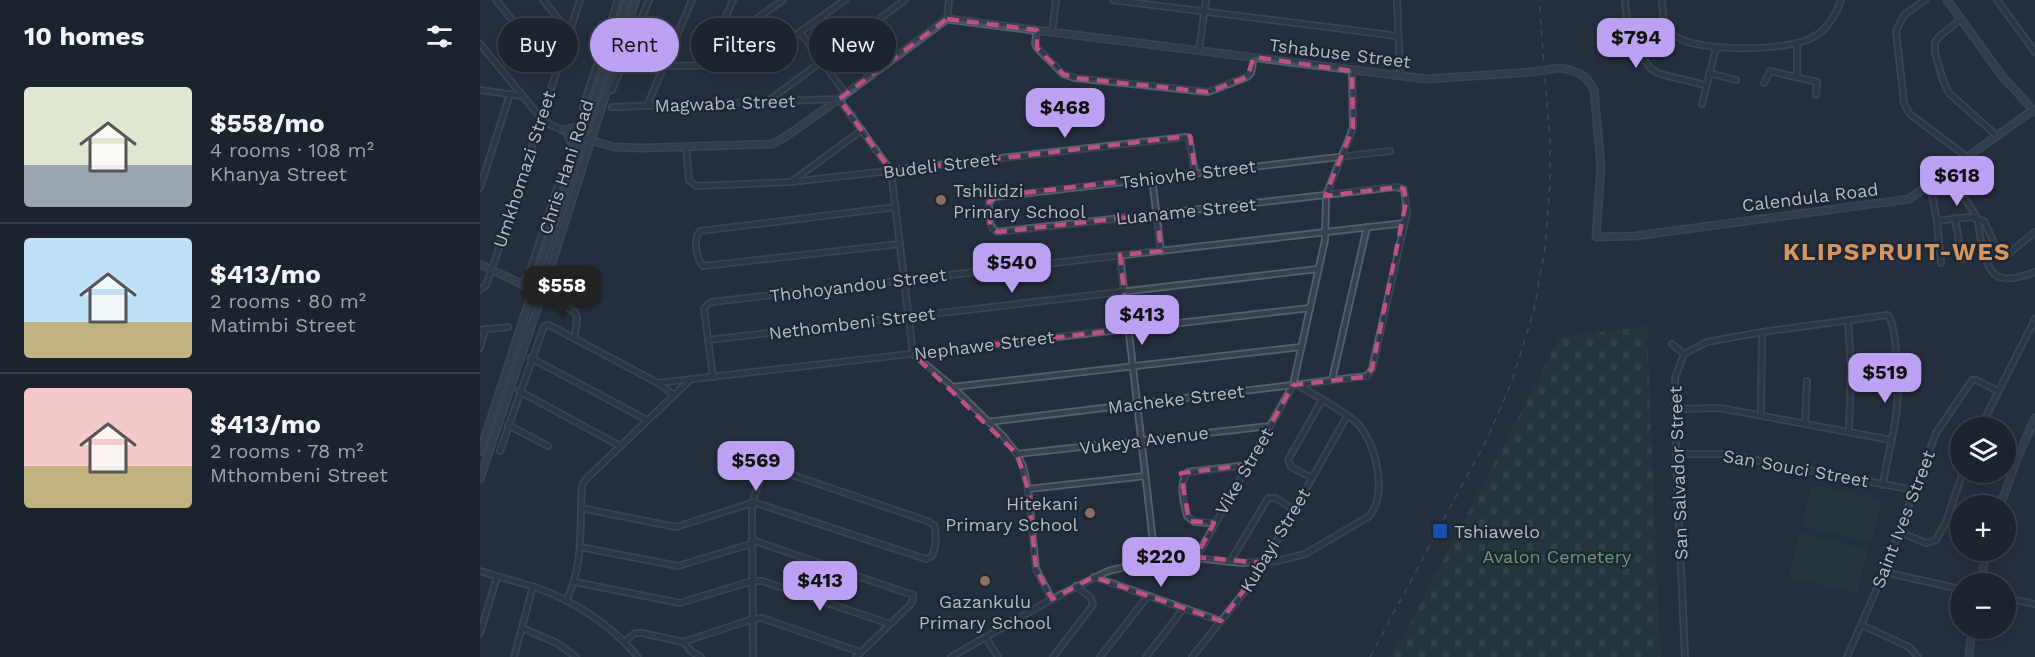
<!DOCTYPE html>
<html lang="en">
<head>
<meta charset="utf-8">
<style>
  :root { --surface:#1b232e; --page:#282f3a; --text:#f1f3f6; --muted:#a0a4aa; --line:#39404a; --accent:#bca0f2 }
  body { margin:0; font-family:"Work Sans",sans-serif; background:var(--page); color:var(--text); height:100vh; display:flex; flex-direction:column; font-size:22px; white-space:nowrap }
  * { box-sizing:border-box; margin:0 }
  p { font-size:20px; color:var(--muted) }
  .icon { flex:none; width:33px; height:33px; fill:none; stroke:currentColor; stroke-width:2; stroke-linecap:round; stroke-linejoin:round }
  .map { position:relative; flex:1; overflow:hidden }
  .panel { display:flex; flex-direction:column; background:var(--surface); width:480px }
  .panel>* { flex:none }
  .hud { position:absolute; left:18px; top:18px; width:570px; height:54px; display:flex; gap:12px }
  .controls { position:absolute; left:1470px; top:417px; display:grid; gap:12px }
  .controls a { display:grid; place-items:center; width:66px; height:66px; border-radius:50%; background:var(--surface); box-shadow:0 3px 15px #0003,0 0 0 2px var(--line); font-size:30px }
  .price { position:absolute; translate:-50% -51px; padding:0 14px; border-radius:12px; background:var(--accent); color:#111; font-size:20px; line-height:39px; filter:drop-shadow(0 2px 3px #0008) }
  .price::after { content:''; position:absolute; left:50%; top:36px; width:18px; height:14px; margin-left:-9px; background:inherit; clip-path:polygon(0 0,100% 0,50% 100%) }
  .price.selected { background:#222; color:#fff }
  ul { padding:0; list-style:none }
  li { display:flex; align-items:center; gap:18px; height:150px; padding:0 24px }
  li+li { border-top:2px solid var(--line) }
  li span { display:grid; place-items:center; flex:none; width:168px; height:120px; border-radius:6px; color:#555 }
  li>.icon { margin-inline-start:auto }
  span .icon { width:72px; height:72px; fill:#fffc; stroke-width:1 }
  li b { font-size:26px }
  h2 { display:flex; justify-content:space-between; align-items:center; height:72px; padding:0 24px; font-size:26px }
  .tag { padding:0 21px; border-radius:27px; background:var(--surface); box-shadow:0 3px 15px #0003,0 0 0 2px var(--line); font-size:21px; line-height:54px }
  .tag.selected { background:var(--accent); color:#111 }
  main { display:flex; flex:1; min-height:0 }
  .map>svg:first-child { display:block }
</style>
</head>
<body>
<main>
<section class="panel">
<h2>10 homes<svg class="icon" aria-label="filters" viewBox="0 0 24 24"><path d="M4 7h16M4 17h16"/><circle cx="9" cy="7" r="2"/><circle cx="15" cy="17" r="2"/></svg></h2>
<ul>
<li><span style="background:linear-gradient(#dfe7d0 65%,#9aa5b1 0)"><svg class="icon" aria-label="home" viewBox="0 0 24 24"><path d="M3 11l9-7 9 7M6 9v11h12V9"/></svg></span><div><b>$558/mo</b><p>4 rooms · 108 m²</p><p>Khanya Street</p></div></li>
<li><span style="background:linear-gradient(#bfe0f5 70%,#c2b280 0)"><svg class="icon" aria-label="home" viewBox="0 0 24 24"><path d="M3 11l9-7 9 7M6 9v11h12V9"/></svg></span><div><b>$413/mo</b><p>2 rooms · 80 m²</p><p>Matimbi Street</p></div></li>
<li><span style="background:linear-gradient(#f6c9c9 65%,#c2b280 0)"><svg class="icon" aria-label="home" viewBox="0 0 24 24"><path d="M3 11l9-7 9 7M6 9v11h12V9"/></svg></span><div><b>$413/mo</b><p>2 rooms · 78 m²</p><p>Mthombeni Street</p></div></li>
</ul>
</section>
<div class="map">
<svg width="1555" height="657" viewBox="0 0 1555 657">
  <defs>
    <pattern id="cemetery-stones" width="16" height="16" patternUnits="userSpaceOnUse" patternTransform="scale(1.5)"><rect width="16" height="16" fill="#263c3f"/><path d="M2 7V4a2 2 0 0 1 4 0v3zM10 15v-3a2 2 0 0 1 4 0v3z" fill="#435659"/></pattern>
  </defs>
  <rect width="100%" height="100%" fill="#242f3e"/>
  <polygon fill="url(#cemetery-stones)" points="1167,326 1180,657 908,657 927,629 1080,337"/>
  <g fill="#263c3f">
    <polygon points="1332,485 1401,500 1392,542 1322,527"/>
    <polygon points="1320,533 1388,549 1377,593 1309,577"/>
  </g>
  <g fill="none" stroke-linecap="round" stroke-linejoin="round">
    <g stroke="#565f6c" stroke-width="8">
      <g id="street">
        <polyline points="16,0 75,73"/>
        <polyline points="63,0 89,32"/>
        <polyline points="633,0 918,36"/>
        <polyline points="917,0 920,75"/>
        <polyline points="1145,0 1149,38 1171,69 1180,74 1225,85"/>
        <path d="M 1182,0 C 1183,11 1182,27 1192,34 C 1215,53 1300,51 1327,40 C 1345,33 1355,18 1361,0"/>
        <polyline points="1445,0 1424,15 1416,31 1424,103 1429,113 1435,118 1487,157"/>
        <polyline points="1517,0 1555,52"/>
        <polyline points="467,19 469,0"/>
        <polyline points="1481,19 1460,36 1455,42 1455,53 1463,80 1469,93 1516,135"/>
        <polyline points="242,24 255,30 262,29 303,0"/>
        <polyline points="557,30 555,43 557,48 583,74 595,78 728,92 767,77 771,73 774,57"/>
        <polyline points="320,32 365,93"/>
        <polyline points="572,32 576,0"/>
        <polyline points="1317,43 1317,76"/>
        <polyline points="0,44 61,118 73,126 110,140"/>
        <polyline points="719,50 726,0"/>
        <polyline points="184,66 263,65 278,62 365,0"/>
        <polyline points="224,66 253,0"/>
        <polyline points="1229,73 1256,80"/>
        <polyline points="1284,83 1290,71 1337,82 1336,95"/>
        <polyline points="0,90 42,96"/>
        <polyline points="132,90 169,0"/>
        <polyline points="288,101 425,0"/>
        <polyline points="1222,104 1236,48"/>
        <polyline points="167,106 212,0"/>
        <polyline points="103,107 138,0"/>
        <polyline points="132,107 359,99 411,171 433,354 473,387 523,436 537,454 543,466 548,489 556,569 572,599"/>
        <polyline points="206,147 209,180 216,186 311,182 706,137 709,138 715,173"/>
        <path d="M 1469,170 C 1472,190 1489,200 1497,218 C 1499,223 1499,231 1500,236 C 1509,276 1513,287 1555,272"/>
        <polyline points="672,178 681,251"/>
        <polyline points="311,182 382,130"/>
        <polyline points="1450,184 1457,221 1461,263"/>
        <polyline points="0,188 30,94"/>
        <path d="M 416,207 L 220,231 C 213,240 216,258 223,266 L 420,244"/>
        <polyline points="1475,218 1482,259"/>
        <polyline points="1457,221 1490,217 1504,221 1520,256 1528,254 1555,232"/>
        <polyline points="640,255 675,559"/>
        <polyline points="41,284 49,274 81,176 85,173 90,174"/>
        <polyline points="0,290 6,285 16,257 100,0"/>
        <path d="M 62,294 L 95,312 C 100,321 94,329 95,339"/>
        <polyline points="1368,320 1371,367 1369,432"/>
        <polyline points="0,330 28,327"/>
        <polyline points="228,340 838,269"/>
        <polyline points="1192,344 1204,354"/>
        <polyline points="0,348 5,329"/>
        <polyline points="51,358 167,420"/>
        <polyline points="233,377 224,309 227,305 232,302 925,223"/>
        <polyline points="852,380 887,227"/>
        <polyline points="178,383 830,308"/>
        <polyline points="473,387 821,347"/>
        <polyline points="39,391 140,446"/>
        <polyline points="1195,409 1240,408 1411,440"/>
        <polyline points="1281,415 1282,332"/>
        <path d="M 508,422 L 887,376 L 892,369 L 927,213 L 924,189 L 916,187 L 517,232 C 507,226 509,213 509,202 L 514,197 L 910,151"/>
        <polyline points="1325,423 1327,381"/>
        <polyline points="28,425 68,446"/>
        <polyline points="1500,428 1555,319"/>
        <polyline points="20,451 64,326 69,325 178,383 194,395"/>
        <polyline points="537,454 790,426"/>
        <polyline points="1196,454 1243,454 1434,490"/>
        <polyline points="832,478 811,467 808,460 842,400"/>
        <polyline points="548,489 665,476"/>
        <path d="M 101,508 L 196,527 L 272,503 L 276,503 L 446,559 L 452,556 C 456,548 457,534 454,525 L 447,521 L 295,469 L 284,469 L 272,503 L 273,657"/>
        <path d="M 734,523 L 715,522 L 707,516 C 704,504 698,481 708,472 L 768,465"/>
        <polyline points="1419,532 1446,543 1456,540 1466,522 1483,472"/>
        <polyline points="272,540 433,595 433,600 430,605 376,657"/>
        <polyline points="100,547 198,566 271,544"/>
        <polyline points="716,558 813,385 845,240 846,195 873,128 872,71"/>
        <polyline points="750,562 788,498 796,498 814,510"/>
        <path d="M 0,571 C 18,577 36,581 54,587 C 94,600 131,625 158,657"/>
        <polyline points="1404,572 1480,589"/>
        <polyline points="614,577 741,621"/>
        <polyline points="95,582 200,603 272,581 282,581 410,624"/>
        <polyline points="1526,598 1555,604"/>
        <path d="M 86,601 C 105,562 99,528 102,486 L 105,480 L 211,379"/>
        <polyline points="1382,625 1429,647 1438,657"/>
        <polyline points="42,628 77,643 96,657"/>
        <polyline points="0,633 17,577"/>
        <polyline points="506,638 518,657"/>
        <polyline points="144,642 155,633 162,633 203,642 212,652 221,657"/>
        <polyline points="203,642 273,619 282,618 380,652"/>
        <polyline points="34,657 53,586"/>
        <path d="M 471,657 L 572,599 L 628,571 L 685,558 L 716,558 L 762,563 L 797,561 L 825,554 L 888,517 C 909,497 896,442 877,423 C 860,408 837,397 818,385"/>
        <polyline points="573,657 613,605 611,598 596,586"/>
        <polyline points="620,657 668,596"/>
        <polyline points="666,657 704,608"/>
        <polyline points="712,657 777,576 867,416"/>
        <path d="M 1205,657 L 1196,454 L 1195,378 L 1204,354 L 1227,342 L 1282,332 L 1408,315 C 1418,328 1419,398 1416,416 C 1413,439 1406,462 1403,485"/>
        <polyline points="1367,657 1404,572 1456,433 1492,380 1496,380 1518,391"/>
      </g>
    </g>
    <g stroke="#565f6c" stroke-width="9">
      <g id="secondary">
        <polyline points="1467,0 1523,77 1555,112"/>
        <path d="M 1079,68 C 1095,70 1107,74 1114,90 L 1121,167 L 1116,237 L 1155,236 L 1429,199 L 1553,110"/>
        <polyline points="82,130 98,127 108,120"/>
        <polyline points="86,132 94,147 93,159"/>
        <polyline points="110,140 134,147 163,148 292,144 305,137 359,99 467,19 946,79 1052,72"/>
        <polyline points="0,264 56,291"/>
        <polyline points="0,452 147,0"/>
        <polyline points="0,479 62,294 156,0"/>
        <polyline points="1520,506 1539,454 1555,418"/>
        <polyline points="1500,584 1507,550"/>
        <polyline points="1489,657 1492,628"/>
      </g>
    </g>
    <use href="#street" stroke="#38414e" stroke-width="4.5"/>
    <use href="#secondary" stroke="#465061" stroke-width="6"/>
    <polyline stroke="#5a6575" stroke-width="1.5" stroke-dasharray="6 6" stroke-linecap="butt" points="890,657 1008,437 1032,381 1054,310 1065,248 1070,182 1070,141 1059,0"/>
    <g stroke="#565f6c" stroke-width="9" stroke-linecap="butt">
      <polyline id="secondary-bridge" points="1052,72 1079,68"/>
    </g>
    <use href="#secondary-bridge" stroke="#465061" stroke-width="6"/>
  </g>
  <path d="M0 0H1555V657H0ZM 467,19 L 557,30 L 557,48 L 583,74 L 595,78 L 728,92 L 767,77 L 774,57 L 872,71 L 873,128 L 845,196 L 918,187 L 924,189 L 926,202 L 892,369 L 883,377 L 813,385 L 768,465 L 701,473 L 709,521 L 734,523 L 716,557 L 784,563 L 741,621 L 614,577 L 572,599 L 556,569 L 548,489 L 537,454 L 433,354 L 648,329 L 640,255 L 681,251 L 677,214 L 517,232 L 510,225 L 509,202 L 517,196 L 715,173 L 710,136 L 411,171 L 359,99 Z" fill="#242f3e" fill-opacity=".55" fill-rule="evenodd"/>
  <path fill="none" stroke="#bd5182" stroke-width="4.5" stroke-dasharray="12 8" stroke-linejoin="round" d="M 467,19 L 557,30 L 557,48 L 583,74 L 595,78 L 728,92 L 767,77 L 774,57 L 872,71 L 873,128 L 845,196 L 918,187 L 924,189 L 926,202 L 892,369 L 883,377 L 813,385 L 768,465 L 701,473 L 709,521 L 734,523 L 716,557 L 784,563 L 741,621 L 614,577 L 572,599 L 556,569 L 548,489 L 537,454 L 433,354 L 648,329 L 640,255 L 681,251 L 677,214 L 517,232 L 510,225 L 509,202 L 517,196 L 715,173 L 710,136 L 411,171 L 359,99 Z"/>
  <g fill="#8d6e63" stroke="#1d2633" stroke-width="2">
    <circle cx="461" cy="200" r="6"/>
    <circle cx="610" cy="513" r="6"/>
    <circle cx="505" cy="581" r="6"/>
  </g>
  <rect fill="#1a4fb4" stroke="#1d2633" stroke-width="2" x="952" y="523" width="16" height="16" rx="3"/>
  <g text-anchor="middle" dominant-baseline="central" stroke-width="4.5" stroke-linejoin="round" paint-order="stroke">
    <g font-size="18" fill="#b4bcc9" stroke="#1d2633">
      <text transform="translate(860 53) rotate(7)">Tshabuse Street</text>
      <text transform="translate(245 103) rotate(-2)">Magwaba Street</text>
      <text transform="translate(460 165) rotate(-7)">Budeli Street</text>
      <text transform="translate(86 167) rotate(-72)">Chris Hani Road</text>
      <text transform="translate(44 169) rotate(-72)">Umkhomazi Street</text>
      <text transform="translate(708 174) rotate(-7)">Tshiovhe Street</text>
      <text transform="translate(1330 197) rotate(-7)">Calendula Road</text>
      <text transform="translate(706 211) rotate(-6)">Luaname Street</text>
      <text transform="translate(378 285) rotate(-7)">Thohoyandou Street</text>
      <text transform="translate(372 323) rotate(-7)">Nethombeni Street</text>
      <text transform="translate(504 345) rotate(-7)">Nephawe Street</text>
      <text transform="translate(696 399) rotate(-7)">Macheke Street</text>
      <text transform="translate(664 440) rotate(-7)">Vukeya Avenue</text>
      <text transform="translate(1316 468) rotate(10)">San Souci Street</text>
      <text transform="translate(764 471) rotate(-60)">Vike Street</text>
      <text transform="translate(1198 473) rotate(-92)">San Salvador Street</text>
      <text transform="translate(1423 519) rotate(-69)">Saint Ives Street</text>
      <text transform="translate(795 540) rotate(-59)">Kubayi Street</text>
    </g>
    <g font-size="18" fill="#b4bcc9" stroke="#1d2633" text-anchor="start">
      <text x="473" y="190">Tshilidzi<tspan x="473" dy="21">Primary School</tspan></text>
      <text x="598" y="503" text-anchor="end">Hitekani<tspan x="598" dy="21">Primary School</tspan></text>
      <text x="974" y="531">Tshiawelo</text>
      <text x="505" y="601" text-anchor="middle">Gazankulu<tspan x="505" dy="21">Primary School</tspan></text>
    </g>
    <g font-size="18" fill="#6b9a76" stroke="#1d2633">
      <text x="1077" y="556">Avalon Cemetery</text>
    </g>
    <g font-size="24" font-weight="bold" letter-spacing="1.5" fill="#d59563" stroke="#1d2633">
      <text x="1417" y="252">KLIPSPRUIT-WES</text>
    </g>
  </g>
</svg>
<div class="controls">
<a><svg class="icon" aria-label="layers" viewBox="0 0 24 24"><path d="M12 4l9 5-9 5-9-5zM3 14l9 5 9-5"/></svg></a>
<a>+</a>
<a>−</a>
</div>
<b class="price" style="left:1156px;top:69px">$794</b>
<b class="price" style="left:585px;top:139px">$468</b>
<b class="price" style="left:1477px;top:207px">$618</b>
<b class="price" style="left:532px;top:294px">$540</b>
<b class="price selected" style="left:82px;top:317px">$558</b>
<b class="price" style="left:662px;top:346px">$413</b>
<b class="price" style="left:1405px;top:404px">$519</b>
<b class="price" style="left:276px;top:492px">$569</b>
<b class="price" style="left:681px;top:588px">$220</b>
<b class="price" style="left:340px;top:612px">$413</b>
<div class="hud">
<a class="tag">Buy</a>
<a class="tag selected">Rent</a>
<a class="tag">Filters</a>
<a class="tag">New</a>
</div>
</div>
</main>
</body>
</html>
